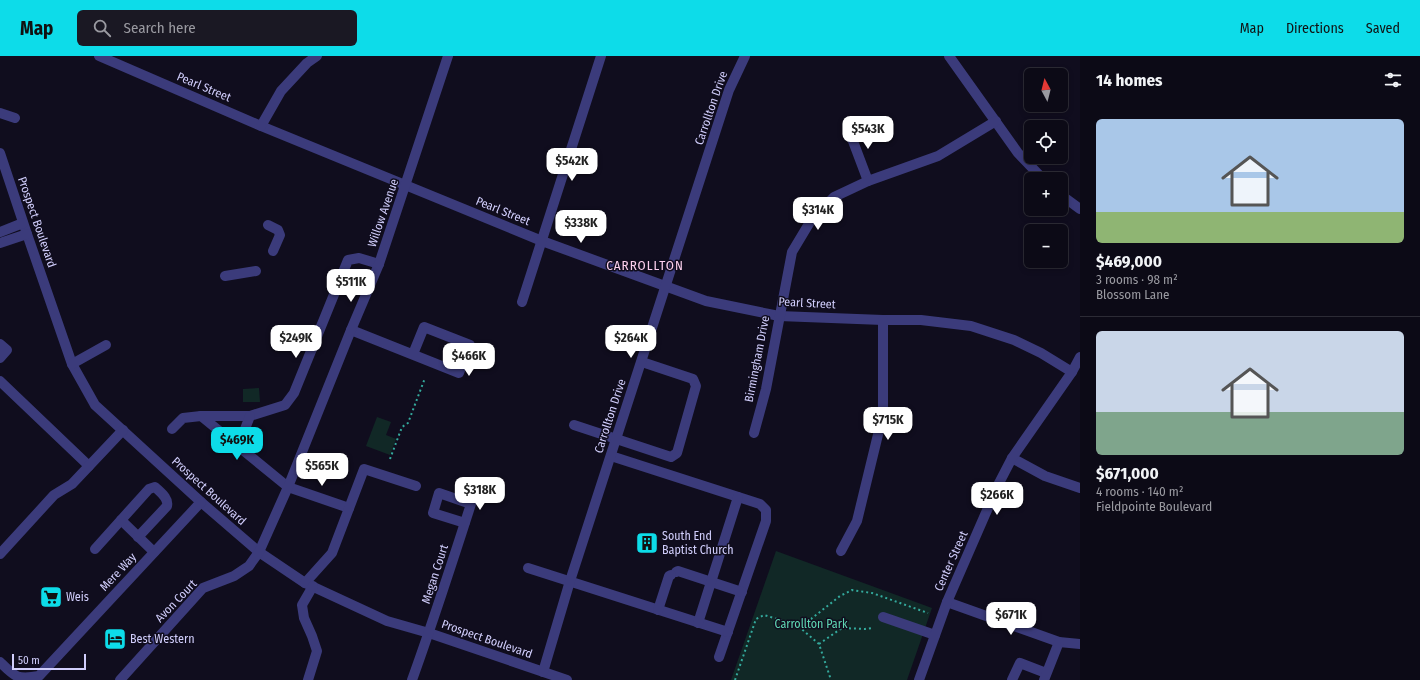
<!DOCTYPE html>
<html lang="en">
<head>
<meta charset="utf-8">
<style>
  :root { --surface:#0c0a16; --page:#1a1823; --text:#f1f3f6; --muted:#9a9aa1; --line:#2c2b35; --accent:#0ddce9 }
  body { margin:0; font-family:"Fira Sans Condensed",sans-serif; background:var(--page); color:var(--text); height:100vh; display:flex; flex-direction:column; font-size:15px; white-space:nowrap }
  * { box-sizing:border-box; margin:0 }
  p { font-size:13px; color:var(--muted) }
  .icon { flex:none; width:22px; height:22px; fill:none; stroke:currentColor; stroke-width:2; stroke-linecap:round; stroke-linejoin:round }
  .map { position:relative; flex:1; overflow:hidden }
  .side { display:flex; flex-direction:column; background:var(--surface); width:340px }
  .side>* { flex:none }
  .needle { width:26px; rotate:353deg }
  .buttons { position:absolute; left:1024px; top:12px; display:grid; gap:8px }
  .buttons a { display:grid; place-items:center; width:44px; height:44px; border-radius:6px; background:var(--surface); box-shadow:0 2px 6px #0003,0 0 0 1px var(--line); font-size:20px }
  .scale { position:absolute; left:12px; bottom:10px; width:74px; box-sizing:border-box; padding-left:4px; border:2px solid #d1cefc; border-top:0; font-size:11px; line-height:14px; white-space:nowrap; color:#d1cefc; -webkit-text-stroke:3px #100d1e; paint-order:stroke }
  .price { position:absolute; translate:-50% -34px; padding:0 9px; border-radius:8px; background:#fff; color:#222; font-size:13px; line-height:26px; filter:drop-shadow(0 1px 2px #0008) }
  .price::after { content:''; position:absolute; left:50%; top:24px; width:12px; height:9px; margin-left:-6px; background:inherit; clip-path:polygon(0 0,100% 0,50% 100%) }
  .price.active { background:var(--accent); color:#111 }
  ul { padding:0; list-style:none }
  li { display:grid; align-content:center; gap:8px; height:212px; padding:0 16px }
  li+li { border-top:1px solid var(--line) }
  li span { display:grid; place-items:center; height:124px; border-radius:6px; color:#555 }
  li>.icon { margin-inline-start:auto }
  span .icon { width:72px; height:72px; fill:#fffc; stroke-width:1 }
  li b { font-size:17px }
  h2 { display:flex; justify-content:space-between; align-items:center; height:48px; padding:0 16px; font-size:17px }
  header { display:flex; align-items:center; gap:24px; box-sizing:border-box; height:56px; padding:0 20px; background:var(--accent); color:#111 }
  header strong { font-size:19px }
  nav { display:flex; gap:22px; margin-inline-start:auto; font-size:14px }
  .search { width:280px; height:36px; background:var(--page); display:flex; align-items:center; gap:10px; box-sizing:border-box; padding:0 14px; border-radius:6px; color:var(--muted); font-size:15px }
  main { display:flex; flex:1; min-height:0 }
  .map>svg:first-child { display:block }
</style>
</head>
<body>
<header>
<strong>Map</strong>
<div class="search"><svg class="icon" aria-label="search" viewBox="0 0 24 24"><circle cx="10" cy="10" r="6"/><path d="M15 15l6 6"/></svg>Search here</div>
<nav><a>Map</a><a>Directions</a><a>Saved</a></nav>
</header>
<main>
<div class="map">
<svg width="1080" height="624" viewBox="0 0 1080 624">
  <rect width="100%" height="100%" fill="#100d1e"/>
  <g fill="#112826">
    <polygon points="259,332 260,346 243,346 243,333"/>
    <polygon points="377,361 391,366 386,379 396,383 390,399 366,390"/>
    <polygon points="776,495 932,552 907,624 731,624"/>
  </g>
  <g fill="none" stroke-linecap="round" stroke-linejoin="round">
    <g stroke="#34aa9d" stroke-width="2" stroke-dasharray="2 3" stroke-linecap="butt">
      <polyline points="390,403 402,371 408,367 425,322"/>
      <polyline points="797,569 811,563 840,540 852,534 872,537 928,557"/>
      <polyline points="819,588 842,572 865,573 872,572"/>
      <polyline points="735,624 756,563 764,559 797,569 819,588 831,624"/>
    </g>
    <g stroke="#3b3b7b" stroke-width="10">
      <polyline points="99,0 261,70 542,185 706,245 779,260 883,264 921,264 971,270 1014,284 1041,297 1072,316"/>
      <polyline points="949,0 1018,97 1043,123"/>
      <polyline points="0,57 15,62"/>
      <polyline points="261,70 281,35 307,7 317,0"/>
      <polyline points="848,72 868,125"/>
      <polyline points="0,97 27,178 72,308 95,349 201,446 259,496 305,527 387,565 429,577 567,624"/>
      <polyline points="1061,139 1080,153"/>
      <polyline points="268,169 278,174 280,179 273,195"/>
      <polyline points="0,176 23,167"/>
      <polyline points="0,187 27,178"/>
      <polyline points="225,220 256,215"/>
      <polyline points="522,246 601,0"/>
      <polyline points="351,274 459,317 470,289 424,271 413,298"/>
      <polyline points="0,288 7,294 0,302"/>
      <polyline points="72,308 106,289"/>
      <polyline points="0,325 89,410"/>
      <polyline points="201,360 288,431 349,452"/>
      <polyline points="574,369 671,401 677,397 696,330 693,323 642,306"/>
      <polyline points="172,373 183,362 201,360 250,360 285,349 294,337 348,204 359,202 379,208"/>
      <polyline points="754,377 766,333 792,196 810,166 834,141 868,125 938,100 996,65"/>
      <polyline points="238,391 250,360"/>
      <polyline points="611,400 760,448 766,454 766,465 719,601"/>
      <polyline points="1012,402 1045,420 1080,432"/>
      <polyline points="121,464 154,496"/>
      <path d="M 95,493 L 149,433 L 155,431 C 160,436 169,442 167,450 L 138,481"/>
      <polyline points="841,495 857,465 883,358 883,264"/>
      <polyline points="0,498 54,439 72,428 123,374"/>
      <polyline points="528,512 728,576"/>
      <polyline points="676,516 678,515 742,536"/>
      <polyline points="305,527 332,497 364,413 416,430"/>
      <polyline points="947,546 1059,586 1080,588"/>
      <polyline points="658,554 669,520 671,519"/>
      <polyline points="883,561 935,579"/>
      <polyline points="698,567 738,441"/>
      <path d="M 0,606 C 15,621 17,624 39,620 L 201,446"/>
      <polyline points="543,616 570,525 729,34 745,0"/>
      <polyline points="120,624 203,532 234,520 249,510 259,496 288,431 351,274 379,208 448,0"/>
      <polyline points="308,624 317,595 312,580 304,562 302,549 313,530"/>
      <path d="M 412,624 C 433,566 452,507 471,448 L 439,437 L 433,457 L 465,467"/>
      <polyline points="919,624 947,546 998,429 1012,402 1072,316 1080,301"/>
      <polyline points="1012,624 1020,607 1046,617"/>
      <polyline points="1044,624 1059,586"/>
    </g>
  </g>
  <defs>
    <g id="building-square" transform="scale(1.15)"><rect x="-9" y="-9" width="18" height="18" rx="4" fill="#0ddce9" stroke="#100d1e"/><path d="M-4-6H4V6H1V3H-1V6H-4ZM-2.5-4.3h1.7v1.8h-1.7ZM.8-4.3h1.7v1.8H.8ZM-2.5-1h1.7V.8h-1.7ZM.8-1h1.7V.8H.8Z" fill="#111"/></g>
    <g id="supermarket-square" transform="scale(1.15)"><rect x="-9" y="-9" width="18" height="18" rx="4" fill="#0ddce9" stroke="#100d1e"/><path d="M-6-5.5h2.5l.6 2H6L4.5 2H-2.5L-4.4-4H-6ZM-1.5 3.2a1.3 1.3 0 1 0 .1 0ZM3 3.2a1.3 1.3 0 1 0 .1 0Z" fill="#111"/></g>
    <g id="hotel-square" transform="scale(1.15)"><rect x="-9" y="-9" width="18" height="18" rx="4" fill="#0ddce9" stroke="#100d1e"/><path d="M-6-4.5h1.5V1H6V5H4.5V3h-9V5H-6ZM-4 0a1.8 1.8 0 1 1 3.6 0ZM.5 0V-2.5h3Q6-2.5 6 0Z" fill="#111"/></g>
  </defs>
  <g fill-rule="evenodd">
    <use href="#building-square" x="647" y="487"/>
    <use href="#supermarket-square" x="51" y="541"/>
    <use href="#hotel-square" x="115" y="583"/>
  </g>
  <g text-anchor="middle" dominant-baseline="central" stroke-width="3" stroke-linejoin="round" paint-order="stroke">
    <g font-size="12" fill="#d1cefc" stroke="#100d1e">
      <text transform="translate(204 31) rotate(23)">Pearl Street</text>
      <text transform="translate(711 52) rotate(-71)">Carrollton Drive</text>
      <text transform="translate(503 155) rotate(22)">Pearl Street</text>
      <text transform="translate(383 157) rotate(-71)">Willow Avenue</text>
      <text transform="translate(37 166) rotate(71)">Prospect Boulevard</text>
      <text transform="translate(807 247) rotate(3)">Pearl Street</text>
      <text transform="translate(757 303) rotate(-79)">Birmingham Drive</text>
      <text transform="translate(610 360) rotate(-72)">Carrollton Drive</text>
      <text transform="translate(209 435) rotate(42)">Prospect Boulevard</text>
      <text transform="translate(951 505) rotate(-66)">Center Street</text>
      <text transform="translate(118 516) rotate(-47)">Mere Way</text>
      <text transform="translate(435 518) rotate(-72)">Megan Court</text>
      <text transform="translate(176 545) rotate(-46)">Avon Court</text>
      <text transform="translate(487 583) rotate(19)">Prospect Boulevard</text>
    </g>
    <g font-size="12" fill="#d1cefc" stroke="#100d1e" text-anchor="start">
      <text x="662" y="480">South End<tspan x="662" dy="14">Baptist Church</tspan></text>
      <text x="66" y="541">Weis</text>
      <text x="130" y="583">Best Western</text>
    </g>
    <g font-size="12" fill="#5fd7b4" stroke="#100d1e">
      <text x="811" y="568">Carrollton Park</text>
    </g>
    <g font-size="13" letter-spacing="1" fill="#fcd0ee" stroke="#100d1e">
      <text x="645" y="209">CARROLLTON</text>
    </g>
  </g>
</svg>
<div class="buttons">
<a><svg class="needle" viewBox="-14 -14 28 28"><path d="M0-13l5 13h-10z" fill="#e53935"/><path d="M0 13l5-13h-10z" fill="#9a9aa1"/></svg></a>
<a><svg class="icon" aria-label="locate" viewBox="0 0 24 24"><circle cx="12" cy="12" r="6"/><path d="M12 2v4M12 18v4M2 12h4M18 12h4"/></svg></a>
<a>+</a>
<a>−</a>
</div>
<div class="scale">50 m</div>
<b class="price" style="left:868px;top:94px">$543K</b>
<b class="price" style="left:572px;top:126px">$542K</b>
<b class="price" style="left:818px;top:175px">$314K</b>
<b class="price" style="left:581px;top:188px">$338K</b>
<b class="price" style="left:351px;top:247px">$511K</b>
<b class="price" style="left:296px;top:303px">$249K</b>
<b class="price" style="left:631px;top:303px">$264K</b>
<b class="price" style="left:469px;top:321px">$466K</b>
<b class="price" style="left:888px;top:385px">$715K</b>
<b class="price active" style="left:237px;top:405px">$469K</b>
<b class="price" style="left:322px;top:431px">$565K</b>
<b class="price" style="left:480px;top:455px">$318K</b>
<b class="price" style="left:997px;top:460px">$266K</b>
<b class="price" style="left:1011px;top:580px">$671K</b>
</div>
<section class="side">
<h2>14 homes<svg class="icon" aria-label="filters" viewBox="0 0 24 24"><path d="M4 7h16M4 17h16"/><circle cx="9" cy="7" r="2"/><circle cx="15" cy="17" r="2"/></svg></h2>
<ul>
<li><span style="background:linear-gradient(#a9c7e8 75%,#8fb573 0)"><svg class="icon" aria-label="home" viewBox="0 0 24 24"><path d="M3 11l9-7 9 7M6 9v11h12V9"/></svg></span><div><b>$469,000</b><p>3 rooms · 98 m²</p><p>Blossom Lane</p></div></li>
<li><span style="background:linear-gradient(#c9d6e8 65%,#7fa58c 0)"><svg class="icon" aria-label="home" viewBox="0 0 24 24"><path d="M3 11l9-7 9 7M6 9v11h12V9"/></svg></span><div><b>$671,000</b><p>4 rooms · 140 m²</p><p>Fieldpointe Boulevard</p></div></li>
</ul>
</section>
</main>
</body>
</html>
